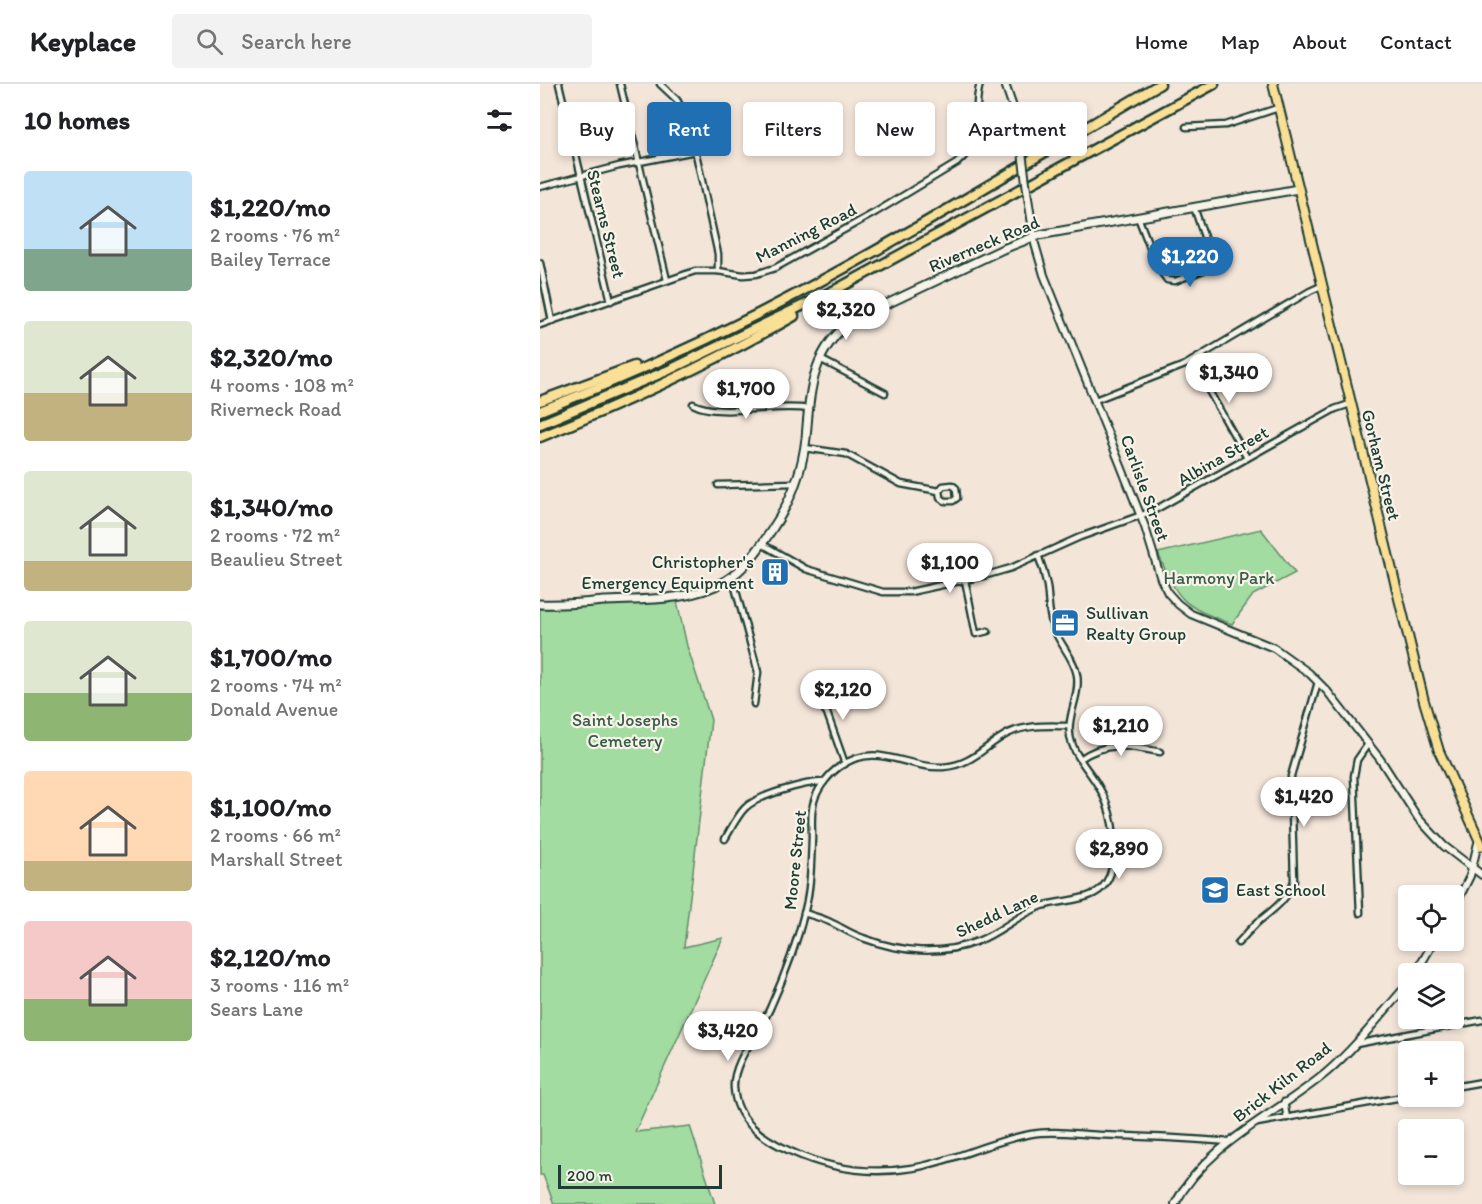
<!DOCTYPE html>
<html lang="en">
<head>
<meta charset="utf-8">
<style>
  :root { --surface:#fff; --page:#f2f2f2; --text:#202124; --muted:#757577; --line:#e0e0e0; --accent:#1f6fb2 }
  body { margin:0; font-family:Itim,sans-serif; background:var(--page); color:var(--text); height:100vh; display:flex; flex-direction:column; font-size:22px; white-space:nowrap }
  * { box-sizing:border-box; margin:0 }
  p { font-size:20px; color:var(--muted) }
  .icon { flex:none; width:33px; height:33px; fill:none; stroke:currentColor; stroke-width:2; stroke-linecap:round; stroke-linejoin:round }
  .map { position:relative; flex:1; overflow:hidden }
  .sheet { display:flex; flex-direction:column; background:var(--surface); width:540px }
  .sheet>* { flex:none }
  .banner { position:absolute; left:18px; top:18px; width:570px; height:54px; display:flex; gap:12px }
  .controls { position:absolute; left:858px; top:801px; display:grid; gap:12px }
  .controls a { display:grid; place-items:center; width:66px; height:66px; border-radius:6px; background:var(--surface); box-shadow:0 3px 9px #0003; font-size:30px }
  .scale { position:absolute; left:18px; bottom:15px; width:164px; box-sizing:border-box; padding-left:6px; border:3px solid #1f3d34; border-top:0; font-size:16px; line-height:21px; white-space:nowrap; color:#1f3d34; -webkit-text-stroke:4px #f7f3e8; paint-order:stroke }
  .price { position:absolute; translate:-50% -51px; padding:0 14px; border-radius:21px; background:#fff; color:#222; font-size:20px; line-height:39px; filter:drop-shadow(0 2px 3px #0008) }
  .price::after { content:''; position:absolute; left:50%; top:36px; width:18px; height:14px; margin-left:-9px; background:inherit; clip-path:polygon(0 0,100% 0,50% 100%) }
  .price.current { background:var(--accent); color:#fff }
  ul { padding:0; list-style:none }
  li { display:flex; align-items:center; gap:18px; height:150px; padding:0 24px }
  li span { display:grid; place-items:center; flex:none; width:168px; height:120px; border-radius:6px; color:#555 }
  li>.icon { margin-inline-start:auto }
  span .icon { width:72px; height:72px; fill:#fffc; stroke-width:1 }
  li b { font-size:26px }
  h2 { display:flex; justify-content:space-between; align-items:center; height:72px; padding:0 24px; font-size:26px }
  .tag { padding:0 21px; border-radius:6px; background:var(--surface); box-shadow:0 3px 9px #0003; font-size:21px; line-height:54px }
  .tag.current { background:var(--accent); color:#fff }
  header { display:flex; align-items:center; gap:36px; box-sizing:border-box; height:84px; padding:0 30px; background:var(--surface); border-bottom:2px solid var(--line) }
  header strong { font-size:28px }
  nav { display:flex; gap:33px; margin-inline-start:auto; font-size:21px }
  .search { width:420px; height:54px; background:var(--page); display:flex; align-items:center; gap:15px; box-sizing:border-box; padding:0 21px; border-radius:6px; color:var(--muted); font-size:22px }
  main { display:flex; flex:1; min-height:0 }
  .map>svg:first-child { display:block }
</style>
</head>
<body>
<header>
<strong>Keyplace</strong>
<div class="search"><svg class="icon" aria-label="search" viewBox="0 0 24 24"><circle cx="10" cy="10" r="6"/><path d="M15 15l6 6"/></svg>Search here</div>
<nav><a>Home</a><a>Map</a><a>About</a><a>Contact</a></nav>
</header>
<main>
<section class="sheet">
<h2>10 homes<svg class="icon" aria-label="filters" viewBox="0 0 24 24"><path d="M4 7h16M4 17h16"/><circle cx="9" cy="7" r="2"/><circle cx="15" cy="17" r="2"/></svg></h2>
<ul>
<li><span style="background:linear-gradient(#bfe0f5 65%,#7fa58c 0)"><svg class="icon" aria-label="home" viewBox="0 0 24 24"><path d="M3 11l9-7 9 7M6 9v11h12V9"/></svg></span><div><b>$1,220/mo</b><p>2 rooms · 76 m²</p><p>Bailey Terrace</p></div></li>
<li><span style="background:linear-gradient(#dfe7d0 60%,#c2b280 0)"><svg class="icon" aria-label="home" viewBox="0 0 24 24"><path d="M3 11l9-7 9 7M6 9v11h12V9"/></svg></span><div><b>$2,320/mo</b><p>4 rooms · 108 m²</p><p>Riverneck Road</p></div></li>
<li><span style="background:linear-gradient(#dfe7d0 75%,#c2b280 0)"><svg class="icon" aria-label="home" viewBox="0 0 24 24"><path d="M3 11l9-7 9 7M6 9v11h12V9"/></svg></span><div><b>$1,340/mo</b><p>2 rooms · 72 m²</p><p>Beaulieu Street</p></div></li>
<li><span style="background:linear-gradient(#dfe7d0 60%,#8fb573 0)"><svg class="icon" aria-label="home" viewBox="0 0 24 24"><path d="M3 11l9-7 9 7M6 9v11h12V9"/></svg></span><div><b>$1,700/mo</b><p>2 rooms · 74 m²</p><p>Donald Avenue</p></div></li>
<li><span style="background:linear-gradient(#ffd9b3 75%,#c2b280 0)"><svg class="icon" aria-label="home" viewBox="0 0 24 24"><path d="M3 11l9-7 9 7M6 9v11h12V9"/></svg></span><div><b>$1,100/mo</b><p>2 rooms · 66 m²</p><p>Marshall Street</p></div></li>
<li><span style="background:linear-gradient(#f6c9c9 65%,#8fb573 0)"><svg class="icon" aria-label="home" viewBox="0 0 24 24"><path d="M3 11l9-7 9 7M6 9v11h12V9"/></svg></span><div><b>$2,120/mo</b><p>3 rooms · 116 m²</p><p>Sears Lane</p></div></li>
</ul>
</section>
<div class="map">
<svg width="942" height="1120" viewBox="0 0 942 1120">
  <rect width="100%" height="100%" fill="#f4e5d9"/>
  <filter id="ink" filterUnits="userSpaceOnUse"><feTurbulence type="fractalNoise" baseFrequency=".0167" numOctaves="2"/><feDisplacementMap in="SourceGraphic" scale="12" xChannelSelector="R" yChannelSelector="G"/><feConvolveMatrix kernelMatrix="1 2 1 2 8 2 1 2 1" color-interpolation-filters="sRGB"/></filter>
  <g filter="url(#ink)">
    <g fill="#a2dca1" stroke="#608c6a" stroke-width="1.5">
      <path d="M 721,445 L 755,489 L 713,511 L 692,540 C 642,521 639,519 618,469 Z"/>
      <polygon points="137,517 147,562 171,636 144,863 183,854 95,1048 150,1042 175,1120 14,1120 3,1091 0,1091 0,525"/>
    </g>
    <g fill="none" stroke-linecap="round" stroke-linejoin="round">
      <g stroke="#1f3d34" stroke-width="9">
        <g id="minor">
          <polyline points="19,0 71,217"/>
          <polyline points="80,0 127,196"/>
          <polyline points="120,0 137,16 149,38 178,170 178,187"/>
          <polyline points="646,43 686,41 738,24"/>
          <polyline points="0,103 79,82 155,67"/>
          <polyline points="598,133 617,182 627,196 635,197 674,182 654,123"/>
          <polyline points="0,179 12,237"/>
          <path d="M 0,241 L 155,187 L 178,187 L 203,191 L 216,190 L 235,184 L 336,128 L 417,79 C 450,50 430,33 440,0"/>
          <polyline points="280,275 345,309"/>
          <polyline points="652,277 707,374"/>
          <polyline points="555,316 645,281 770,207 781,202"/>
          <path d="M 153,320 C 179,334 235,319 269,325"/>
          <polyline points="265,364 306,370 361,400 399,407 403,402 412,401 416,404 417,414 413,417 405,417 400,413 399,407"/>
          <polyline points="178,401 256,399"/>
          <polyline points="222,460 266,485 343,508 370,508 447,491 471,484 540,453 613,427 768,340 795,325 810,320"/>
          <polyline points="192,492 218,588 214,620"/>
          <polyline points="425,496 436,550 448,547"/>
          <polyline points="272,609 287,629 305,680"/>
          <path d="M 528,642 C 508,642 486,640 467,650 C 444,662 433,681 403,683 C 365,685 337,656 299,683 C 289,690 279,703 275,714 C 270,727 272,740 272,753 C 271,778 271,803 265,826 C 257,859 245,891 231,922 C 221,947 192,977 194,1004 C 196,1037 222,1054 250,1067 C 289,1085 330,1091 372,1084 C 412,1078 450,1057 491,1050 C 513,1046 537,1050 559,1051 C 603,1053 646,1054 689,1058"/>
          <path d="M 540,675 C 567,656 590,662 620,668"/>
          <path d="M 185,755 C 191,745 197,732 205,724 C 218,711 266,698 284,698"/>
          <path d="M 264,829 C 273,832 282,834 290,838 C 301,843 311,850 323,854 C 360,868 401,872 438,857 C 461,848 479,830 502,822 C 529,813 564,821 572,784 C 578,758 572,723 557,700 C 550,688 538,676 533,662 C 522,637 541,615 537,591 C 534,573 518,559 513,542 C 508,529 509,515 507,502 C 505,491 502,481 498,471"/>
          <polyline points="820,829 814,692 817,676 828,660"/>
          <path d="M 698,859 C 705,852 711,844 719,837 C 734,825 747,816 754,797 L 751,692 L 778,598"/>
          <polyline points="816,960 942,936"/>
          <polyline points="914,1003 942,998"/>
          <polyline points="744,1018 747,1034"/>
          <polyline points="717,1039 868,1012"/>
        </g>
      </g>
      <g stroke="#1f3d34" stroke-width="10">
        <g id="tertiary">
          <polyline points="465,0 476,32 482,68"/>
          <polyline points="488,114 495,160 504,191 579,377 605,443 621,495 628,509 638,520 651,530 734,564 769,589 787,607 840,675 878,734 904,762 942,791"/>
          <polyline points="914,824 930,792 939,755"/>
          <polyline points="875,890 895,856"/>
          <path d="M 635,1120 C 668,1058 736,1031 787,988 C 817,962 842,929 868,900"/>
        </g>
      </g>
      <g stroke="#1f3d34" stroke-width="11">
        <path id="secondary" d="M 0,520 C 21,521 43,519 64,517 C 103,515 149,518 185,497 C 205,485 218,466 231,447 C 251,418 262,389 266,354 C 270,307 271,266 313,236 L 463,165 L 499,151 L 758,105"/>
      </g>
      <g stroke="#1f3d34" stroke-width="12">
        <polyline id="primary" points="733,0 884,617 899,667 942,762"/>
      </g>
      <g stroke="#1f3d34" stroke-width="13">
        <g id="motorway">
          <polyline points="0,317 94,282"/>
          <path d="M 0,327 C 75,298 149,265 220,229 C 357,159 488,77 620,0"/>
          <polyline points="0,340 129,286 299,204 674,0"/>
          <path d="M 0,353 C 88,318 172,279 254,232"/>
        </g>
      </g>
      <use href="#minor" stroke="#f7f3e8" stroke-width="4.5"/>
      <use href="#tertiary" stroke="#f7f3e8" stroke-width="6"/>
      <use href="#secondary" stroke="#f7f3e8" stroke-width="7"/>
      <use href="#primary" stroke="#fadf96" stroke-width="8"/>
      <use href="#motorway" stroke="#fadf96" stroke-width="8"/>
      <g stroke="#1f3d34" stroke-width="10" stroke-linecap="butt">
        <polyline id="tertiary-bridge" points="482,68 488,114"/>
      </g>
      <use href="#tertiary-bridge" stroke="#f7f3e8" stroke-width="6"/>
    </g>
  </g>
  <defs>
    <g id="building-square" transform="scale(1.5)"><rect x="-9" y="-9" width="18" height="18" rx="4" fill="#1f6fb2" stroke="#f7f3e8"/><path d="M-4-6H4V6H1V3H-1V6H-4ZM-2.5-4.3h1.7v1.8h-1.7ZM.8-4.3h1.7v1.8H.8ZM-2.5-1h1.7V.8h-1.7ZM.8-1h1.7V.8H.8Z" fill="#fff"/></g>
    <g id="office-square" transform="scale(1.5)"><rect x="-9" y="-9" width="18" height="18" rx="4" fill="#1f6fb2" stroke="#f7f3e8"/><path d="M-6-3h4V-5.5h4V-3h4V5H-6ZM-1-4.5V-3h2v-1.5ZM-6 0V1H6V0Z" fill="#fff"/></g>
    <g id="school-square" transform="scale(1.5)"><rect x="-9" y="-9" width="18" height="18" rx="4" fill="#1f6fb2" stroke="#f7f3e8"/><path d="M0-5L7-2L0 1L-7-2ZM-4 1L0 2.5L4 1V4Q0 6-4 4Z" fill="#fff"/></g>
  </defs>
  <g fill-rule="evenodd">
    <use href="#building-square" x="235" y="488"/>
    <use href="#office-square" x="525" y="539"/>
    <use href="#school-square" x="675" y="806"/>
  </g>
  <g text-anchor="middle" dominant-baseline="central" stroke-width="4.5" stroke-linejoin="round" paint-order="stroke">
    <g font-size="18" fill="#1f3d34" stroke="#f7f3e8">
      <text transform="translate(66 140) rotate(76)">Stearns Street</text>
      <text transform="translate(266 149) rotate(-27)">Manning Road</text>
      <text transform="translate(444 160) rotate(-23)">Riverneck Road</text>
      <text transform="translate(683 372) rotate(-30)">Albina Street</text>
      <text transform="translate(841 381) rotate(76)">Gorham Street</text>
      <text transform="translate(605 404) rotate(70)">Carlisle Street</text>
      <text transform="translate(255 776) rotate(-84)">Moore Street</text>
      <text transform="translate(457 830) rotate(-25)">Shedd Lane</text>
      <text transform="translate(742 998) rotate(-38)">Brick Kiln Road</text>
    </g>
    <g font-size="18" fill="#1f3d34" stroke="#f7f3e8" text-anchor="start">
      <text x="214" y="478" text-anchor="end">Christopher's<tspan x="214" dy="21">Emergency Equipment</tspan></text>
      <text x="546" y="529">Sullivan<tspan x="546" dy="21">Realty Group</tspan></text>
      <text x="696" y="806">East School</text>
    </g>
    <g font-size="18" fill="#395d4a" stroke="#f7f3e8">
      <text x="679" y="494">Harmony Park</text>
      <text x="85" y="636">Saint Josephs<tspan x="85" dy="21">Cemetery</tspan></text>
    </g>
  </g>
</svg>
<div class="controls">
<a><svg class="icon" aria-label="locate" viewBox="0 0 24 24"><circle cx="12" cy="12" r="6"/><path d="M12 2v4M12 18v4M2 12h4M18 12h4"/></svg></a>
<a><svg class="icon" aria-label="layers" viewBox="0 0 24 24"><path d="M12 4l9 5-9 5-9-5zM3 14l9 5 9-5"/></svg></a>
<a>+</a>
<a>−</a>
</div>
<div class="scale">200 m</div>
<b class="price current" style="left:650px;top:204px">$1,220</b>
<b class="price" style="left:306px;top:257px">$2,320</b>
<b class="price" style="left:689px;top:320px">$1,340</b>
<b class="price" style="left:206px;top:336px">$1,700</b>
<b class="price" style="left:410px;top:510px">$1,100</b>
<b class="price" style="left:303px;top:637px">$2,120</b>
<b class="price" style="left:581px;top:673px">$1,210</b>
<b class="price" style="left:764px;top:744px">$1,420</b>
<b class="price" style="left:579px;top:796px">$2,890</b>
<b class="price" style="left:188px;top:978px">$3,420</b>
<div class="banner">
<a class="tag">Buy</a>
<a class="tag current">Rent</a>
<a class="tag">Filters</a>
<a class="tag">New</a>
<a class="tag">Apartment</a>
</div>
</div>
</main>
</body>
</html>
